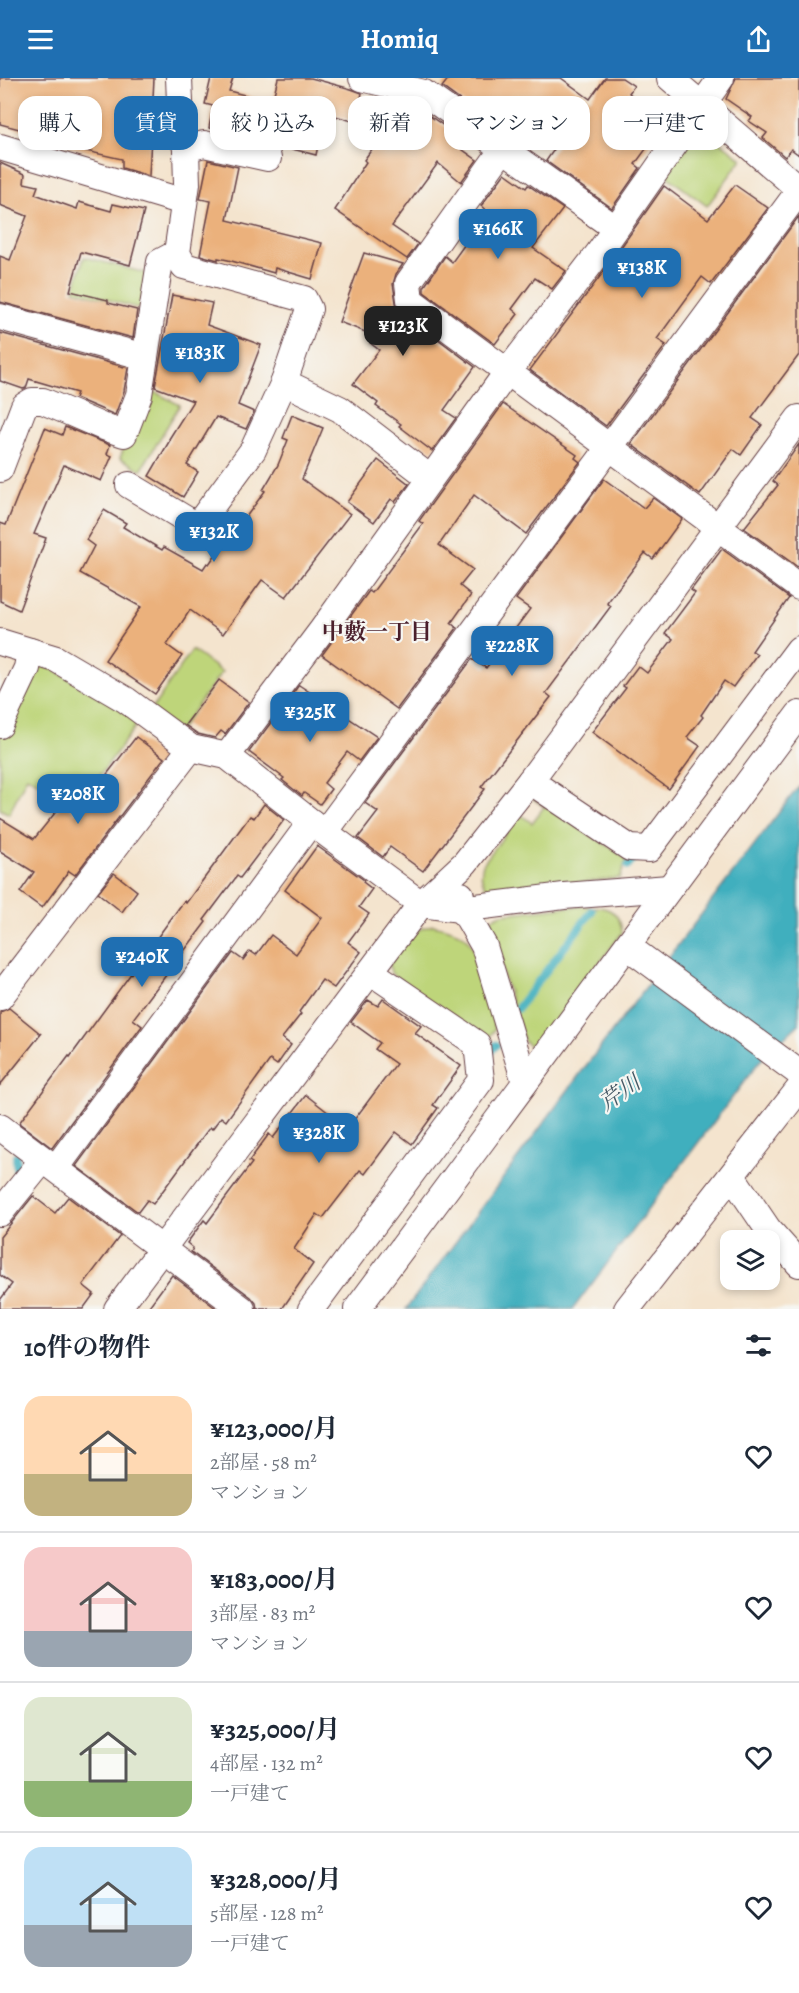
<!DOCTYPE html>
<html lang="ja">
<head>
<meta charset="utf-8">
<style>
  :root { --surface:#fff; --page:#f6f6f7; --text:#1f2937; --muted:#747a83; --line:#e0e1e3; --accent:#1f6fb2 }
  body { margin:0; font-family:Alegreya,"Noto Serif JP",serif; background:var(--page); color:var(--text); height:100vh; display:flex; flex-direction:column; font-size:22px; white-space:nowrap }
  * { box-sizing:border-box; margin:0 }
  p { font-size:20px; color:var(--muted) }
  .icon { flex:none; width:33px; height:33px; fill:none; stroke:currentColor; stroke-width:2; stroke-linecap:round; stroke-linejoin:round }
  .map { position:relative; height:1231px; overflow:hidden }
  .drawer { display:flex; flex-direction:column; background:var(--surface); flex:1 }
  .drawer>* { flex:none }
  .banner { position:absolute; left:18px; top:18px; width:764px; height:54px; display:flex; gap:12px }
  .controls { position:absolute; left:720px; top:1152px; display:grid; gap:12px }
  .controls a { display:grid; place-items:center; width:60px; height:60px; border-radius:12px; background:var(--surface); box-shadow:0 3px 9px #0003; font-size:30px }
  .price { position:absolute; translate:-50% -51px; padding:0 14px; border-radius:12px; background:var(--accent); color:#fff; font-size:20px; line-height:39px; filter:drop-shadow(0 2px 3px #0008) }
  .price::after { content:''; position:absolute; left:50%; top:36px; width:18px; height:14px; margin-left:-9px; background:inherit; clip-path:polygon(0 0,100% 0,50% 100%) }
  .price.selected { background:#222; color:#fff }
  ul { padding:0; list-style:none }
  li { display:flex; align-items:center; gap:18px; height:150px; padding:0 24px }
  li+li { border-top:2px solid var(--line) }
  li span { display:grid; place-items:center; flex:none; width:168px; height:120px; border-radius:18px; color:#555 }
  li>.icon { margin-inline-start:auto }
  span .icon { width:72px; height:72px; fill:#fffc; stroke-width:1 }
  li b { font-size:26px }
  h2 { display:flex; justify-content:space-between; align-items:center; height:72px; padding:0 24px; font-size:26px }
  .pill { padding:0 21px; border-radius:18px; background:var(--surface); box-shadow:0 3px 9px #0003; font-size:21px; line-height:54px }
  .pill.selected { background:var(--accent); color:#fff }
  header { display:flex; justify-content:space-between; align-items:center; height:78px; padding:0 24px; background:var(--accent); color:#fff; font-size:27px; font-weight:600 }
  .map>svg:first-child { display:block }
</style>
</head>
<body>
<header><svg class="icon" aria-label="menu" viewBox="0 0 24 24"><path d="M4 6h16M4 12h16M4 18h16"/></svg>Homiq<svg class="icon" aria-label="share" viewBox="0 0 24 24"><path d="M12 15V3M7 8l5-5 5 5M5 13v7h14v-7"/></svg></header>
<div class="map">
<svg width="799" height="1231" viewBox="0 0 799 1231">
  <rect width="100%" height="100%" fill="#f6f6f2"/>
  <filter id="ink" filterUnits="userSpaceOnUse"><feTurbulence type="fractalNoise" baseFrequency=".0167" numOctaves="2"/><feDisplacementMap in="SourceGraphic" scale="12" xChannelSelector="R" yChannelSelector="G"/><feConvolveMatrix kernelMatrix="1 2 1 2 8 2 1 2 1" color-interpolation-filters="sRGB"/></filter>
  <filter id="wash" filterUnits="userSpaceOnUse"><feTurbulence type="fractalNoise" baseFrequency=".008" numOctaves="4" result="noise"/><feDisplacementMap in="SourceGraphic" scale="24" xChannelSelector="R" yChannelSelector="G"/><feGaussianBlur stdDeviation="1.35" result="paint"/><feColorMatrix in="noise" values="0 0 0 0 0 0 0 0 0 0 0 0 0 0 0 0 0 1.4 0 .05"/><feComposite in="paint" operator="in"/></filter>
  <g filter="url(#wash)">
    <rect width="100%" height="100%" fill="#f4e4ce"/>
    <g fill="#bed57a" stroke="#847a52" stroke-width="1.5">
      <polygon points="706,53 742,81 707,128 664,96 695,54"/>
      <polygon points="84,179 153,197 148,233 74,212"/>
      <polygon points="147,310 180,327 141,392 120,380"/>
      <polygon points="192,572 222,594 179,653 151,632"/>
      <polygon points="35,581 141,641 78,727 27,698 9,736 0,731 0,657"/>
      <path d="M 532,720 L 627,780 L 620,800 L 512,813 L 488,811 C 481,803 480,797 483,786 L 520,736 L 532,745 L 544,729 Z"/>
      <path d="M 566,829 C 590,829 620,822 622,855 L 538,967 L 529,967 L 524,963 L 486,843 L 502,836 Z"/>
      <path d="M 433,847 C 443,849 455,852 464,858 C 480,871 490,929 495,951 L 486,964 L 391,895 L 389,885 C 403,864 408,853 433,847 Z"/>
    </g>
    <polygon fill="#41afbe" stroke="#466774" stroke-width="1.5" points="799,708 799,946 759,984 573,1231 406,1231 588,985"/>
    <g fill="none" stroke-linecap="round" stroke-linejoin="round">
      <g stroke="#41afbe" stroke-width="8">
        <polyline points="628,788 634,780"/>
        <polyline points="517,931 592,833"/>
        <polyline points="488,976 496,967"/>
        <polyline points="14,1103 17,1099 16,1078"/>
      </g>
    </g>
    <g id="blocks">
      <g fill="#ebb17b">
        <polygon points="0,0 154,0 149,98 122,90 122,81 68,69 69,64 0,46"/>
        <polygon points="211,0 233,0 229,13 272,24 278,0 311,0 351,11 362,15 356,44 325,35 316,77 209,50 213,28 205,26"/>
        <polygon points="449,0 561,0 590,21 605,0 622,0 634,8 629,15 637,22 634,27 663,48 635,86 640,90 612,130 546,83 560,63 510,29 499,45 473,26 471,30 442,9"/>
        <polygon points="736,0 799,0 799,77 791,71 785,79 763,60 767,55 749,43 752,39 726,21"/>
        <polygon points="398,24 419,41 424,34 454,55 449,62 477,82 461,104 438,85 392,148 418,166 407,181 335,132 366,84 364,82 386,52 379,50"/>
        <polygon points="208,82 238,89 227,142 322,165 312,201 275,190 274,195 228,182 218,180 218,182 200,177 211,123 200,121"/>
        <polygon points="0,85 25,96 24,105 38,108 35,116 77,131 79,124 111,133 113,126 144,133 130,187 81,174 70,213 108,222 108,225 137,232 133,260 0,224 0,178 10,182 27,138 0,127"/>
        <polygon points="505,95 526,110 528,107 563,131 533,170 566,193 552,211 535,200 512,231 518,236 495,266 424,214 424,209 445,178 452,184 488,134 481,128"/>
        <polygon points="735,107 768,130 711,206 702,199 657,261 666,267 606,348 530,292 610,185 664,108 708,141"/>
        <polygon points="799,138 799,277 752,340 762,347 741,377 733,371 700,417 631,366"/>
        <polygon points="364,175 403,186 396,196 393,206 397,230 475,289 444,332 456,340 432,373 399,348 401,346 376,328 378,325 353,306 379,272 370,265 376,258 339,244"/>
        <polygon points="172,217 212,225 207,247 261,267 238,327 254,334 246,351 216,339 187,387 198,394 183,419 149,398 170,362 169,361 193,323 155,309"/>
        <polygon points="0,255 128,290 124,313 115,337 75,320 77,315 29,301 26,310 23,311 0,303"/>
        <polygon points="503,326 577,377 575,380 580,384 526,456 474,417 439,467 473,492 460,508 471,517 451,545 457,550 397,631 322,577 369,513 372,515 423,446 419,443"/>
        <polygon points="292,337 323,350 302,401 350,436 286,519 262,502 223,556 190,532 167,567 182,578 155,616 105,582 141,529 80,495 94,468 86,462 104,432 126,445 123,449 162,472 164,469 203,491 207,485 209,486 238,445 240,447 265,413 263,412 278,387 288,362 283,360"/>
        <polygon points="65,349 110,367 107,376 112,378 101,403 64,387 34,456 46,460 19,532 0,523 0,445 6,447 45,350 62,357"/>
        <polygon points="799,366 799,490 744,450 778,407 773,403"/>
        <polygon points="378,382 409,406 395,424 391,421 374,444 347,424"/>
        <polygon points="604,401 644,430 653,420 682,441 653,481 645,475 607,525 611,528 546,615 551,619 481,709 485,711 423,793 390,769 383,779 358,760 378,734 365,725 472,581 486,590 530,531 516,521"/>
        <polygon points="722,471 789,520 752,573 757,576 733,609 724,603 701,637 703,639 687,659 700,668 669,711 592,654 626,610 623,608 638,588 647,595 673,561 665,555 695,515 691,512"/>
        <polygon points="219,602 249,624 225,656 221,653 215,660 198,656 185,647"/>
        <polygon points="299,607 377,659 359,683 347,674 324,705 331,711 320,726 304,715 302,718 282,702 284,700 249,674"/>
        <polygon points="136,659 164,680 75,797 69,793 42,830 20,814 34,794 0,773 0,740 34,761 63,725 76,736"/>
        <polygon points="264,726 284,742 240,800 237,798 204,842 206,844 133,941 142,948 52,1070 19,1045 69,978 70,979 184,823 186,825 250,738 254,740"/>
        <polygon points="317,768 364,802 363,804 372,811 359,829 369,836 348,864 361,874 334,910 322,902 299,934 301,936 282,960 291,967 277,987 270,982 226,1043 221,1039 212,1051 210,1049 153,1126 147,1122 138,1134 76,1088 233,875 243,882 250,873 256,877 271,857 296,876 322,840 285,812"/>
        <polygon points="114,795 137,813 122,834 98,815"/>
        <polygon points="383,921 421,948 415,955 461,988 433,1027 438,1030 412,1066 396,1054 365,1096 360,1092 323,1140 317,1136 294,1171 313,1186 282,1231 257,1231 256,1225 251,1219 191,1174 193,1170 187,1165 204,1142 207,1145 252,1085 249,1083 269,1056 273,1060 306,1017 348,1050 396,986 375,971 380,965 351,944 368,922 378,928"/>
        <polygon points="9,930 41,956 0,1007 0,934"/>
        <polygon points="33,1118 55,1135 68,1119 120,1158 83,1207 94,1216 83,1231 0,1231 0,1222 12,1206 0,1197 0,1159"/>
        <polygon points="172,1197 217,1231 147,1231"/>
      </g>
    </g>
  </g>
  <g filter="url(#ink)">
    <use href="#blocks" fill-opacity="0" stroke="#643d43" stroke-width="1.5"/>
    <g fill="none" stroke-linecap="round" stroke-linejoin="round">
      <g stroke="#643d43" stroke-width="28">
        <g id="minor">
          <polyline points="179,0 181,48 186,71"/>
          <polyline points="362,0 424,15 615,150"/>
          <polyline points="670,0 799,111"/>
          <polyline points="0,69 184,124"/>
          <polyline points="503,71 408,205 410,222 799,509"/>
          <polyline points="0,239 145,279"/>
          <polyline points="284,304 340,331 430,400"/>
          <polyline points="0,391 24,328 32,323 43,323 101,348 124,356 139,317 160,184 177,175"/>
          <polyline points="129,407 197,448 253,372 284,304 309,231 304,221 184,188 177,175 187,106 186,71 204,66 268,80"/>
          <polyline points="0,564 56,581 126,622 191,670 227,678 311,744 421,826 460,831 564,818 669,810"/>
          <polyline points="0,647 27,590 30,573"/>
          <polyline points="227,678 322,552 508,293 598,176 721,0"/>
          <polyline points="530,703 630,770 649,771 799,571"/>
          <polyline points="325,754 799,113"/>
          <polyline points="461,817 460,831 468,840 484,868 525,1004"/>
          <polyline points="627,868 799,995"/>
          <polyline points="0,919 191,670"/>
          <polyline points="0,1049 242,1231"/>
          <polyline points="56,1090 311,744"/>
          <polyline points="732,1098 768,1151 799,1186"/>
          <polyline points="0,1135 42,1083"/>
          <polyline points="117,1231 421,826 465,785 530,703 799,340"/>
          <polyline points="311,1231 481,1002 477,966 371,894"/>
          <polyline points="357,1231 799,636"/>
          <polyline points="627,1231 799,1011"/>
        </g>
      </g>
      <use href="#minor" stroke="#fff" stroke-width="26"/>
    </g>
  </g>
  <g text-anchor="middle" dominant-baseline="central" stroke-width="4.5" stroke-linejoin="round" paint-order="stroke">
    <g font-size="22" font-weight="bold" fill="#4a1f2b" stroke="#f6f6f2">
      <text x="377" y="554">中藪一丁目</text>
    </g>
    <g font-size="22" font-style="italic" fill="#465966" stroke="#f6f6f2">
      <text transform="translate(620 1015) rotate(-35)">芹川</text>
    </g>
  </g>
</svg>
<div class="controls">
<a><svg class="icon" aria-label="layers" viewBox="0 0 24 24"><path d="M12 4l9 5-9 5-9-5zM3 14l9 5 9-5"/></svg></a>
</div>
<b class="price" style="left:498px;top:182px">¥166K</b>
<b class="price" style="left:642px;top:221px">¥138K</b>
<b class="price selected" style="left:403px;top:279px">¥123K</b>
<b class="price" style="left:200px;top:306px">¥183K</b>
<b class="price" style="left:214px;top:485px">¥132K</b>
<b class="price" style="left:512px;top:599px">¥228K</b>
<b class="price" style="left:310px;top:665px">¥325K</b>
<b class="price" style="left:78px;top:747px">¥208K</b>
<b class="price" style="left:142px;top:910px">¥240K</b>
<b class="price" style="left:319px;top:1086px">¥328K</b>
<div class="banner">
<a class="pill">購入</a>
<a class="pill selected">賃貸</a>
<a class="pill">絞り込み</a>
<a class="pill">新着</a>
<a class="pill">マンション</a>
<a class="pill">一戸建て</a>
</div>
</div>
<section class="drawer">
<h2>10件の物件<svg class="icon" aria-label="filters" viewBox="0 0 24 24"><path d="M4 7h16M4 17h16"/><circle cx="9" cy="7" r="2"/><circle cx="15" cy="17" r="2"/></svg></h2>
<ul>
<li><span style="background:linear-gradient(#ffd9b3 65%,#c2b280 0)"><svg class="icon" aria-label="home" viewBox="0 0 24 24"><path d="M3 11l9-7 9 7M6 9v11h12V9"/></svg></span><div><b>¥123,000/月</b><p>2部屋 · 58 m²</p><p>マンション</p></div><svg class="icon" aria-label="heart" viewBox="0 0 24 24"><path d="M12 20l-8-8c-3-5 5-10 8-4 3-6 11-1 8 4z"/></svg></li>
<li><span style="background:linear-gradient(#f6c9c9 70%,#9aa5b1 0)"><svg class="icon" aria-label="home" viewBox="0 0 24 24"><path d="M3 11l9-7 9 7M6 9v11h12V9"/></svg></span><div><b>¥183,000/月</b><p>3部屋 · 83 m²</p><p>マンション</p></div><svg class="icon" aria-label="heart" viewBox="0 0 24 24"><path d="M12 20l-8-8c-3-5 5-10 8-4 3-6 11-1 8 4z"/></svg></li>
<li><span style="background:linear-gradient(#dfe7d0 70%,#8fb573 0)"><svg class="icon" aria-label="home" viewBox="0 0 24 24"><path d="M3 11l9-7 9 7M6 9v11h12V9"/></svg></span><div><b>¥325,000/月</b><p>4部屋 · 132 m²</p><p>一戸建て</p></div><svg class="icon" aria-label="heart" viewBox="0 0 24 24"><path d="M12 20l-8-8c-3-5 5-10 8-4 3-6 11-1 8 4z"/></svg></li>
<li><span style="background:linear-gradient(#bfe0f5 65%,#9aa5b1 0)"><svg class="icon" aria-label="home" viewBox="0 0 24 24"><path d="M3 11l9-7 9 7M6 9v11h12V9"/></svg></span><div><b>¥328,000/月</b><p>5部屋 · 128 m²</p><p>一戸建て</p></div><svg class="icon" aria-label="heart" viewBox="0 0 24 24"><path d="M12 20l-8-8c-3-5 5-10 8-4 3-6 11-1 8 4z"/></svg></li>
</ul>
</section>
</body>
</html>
